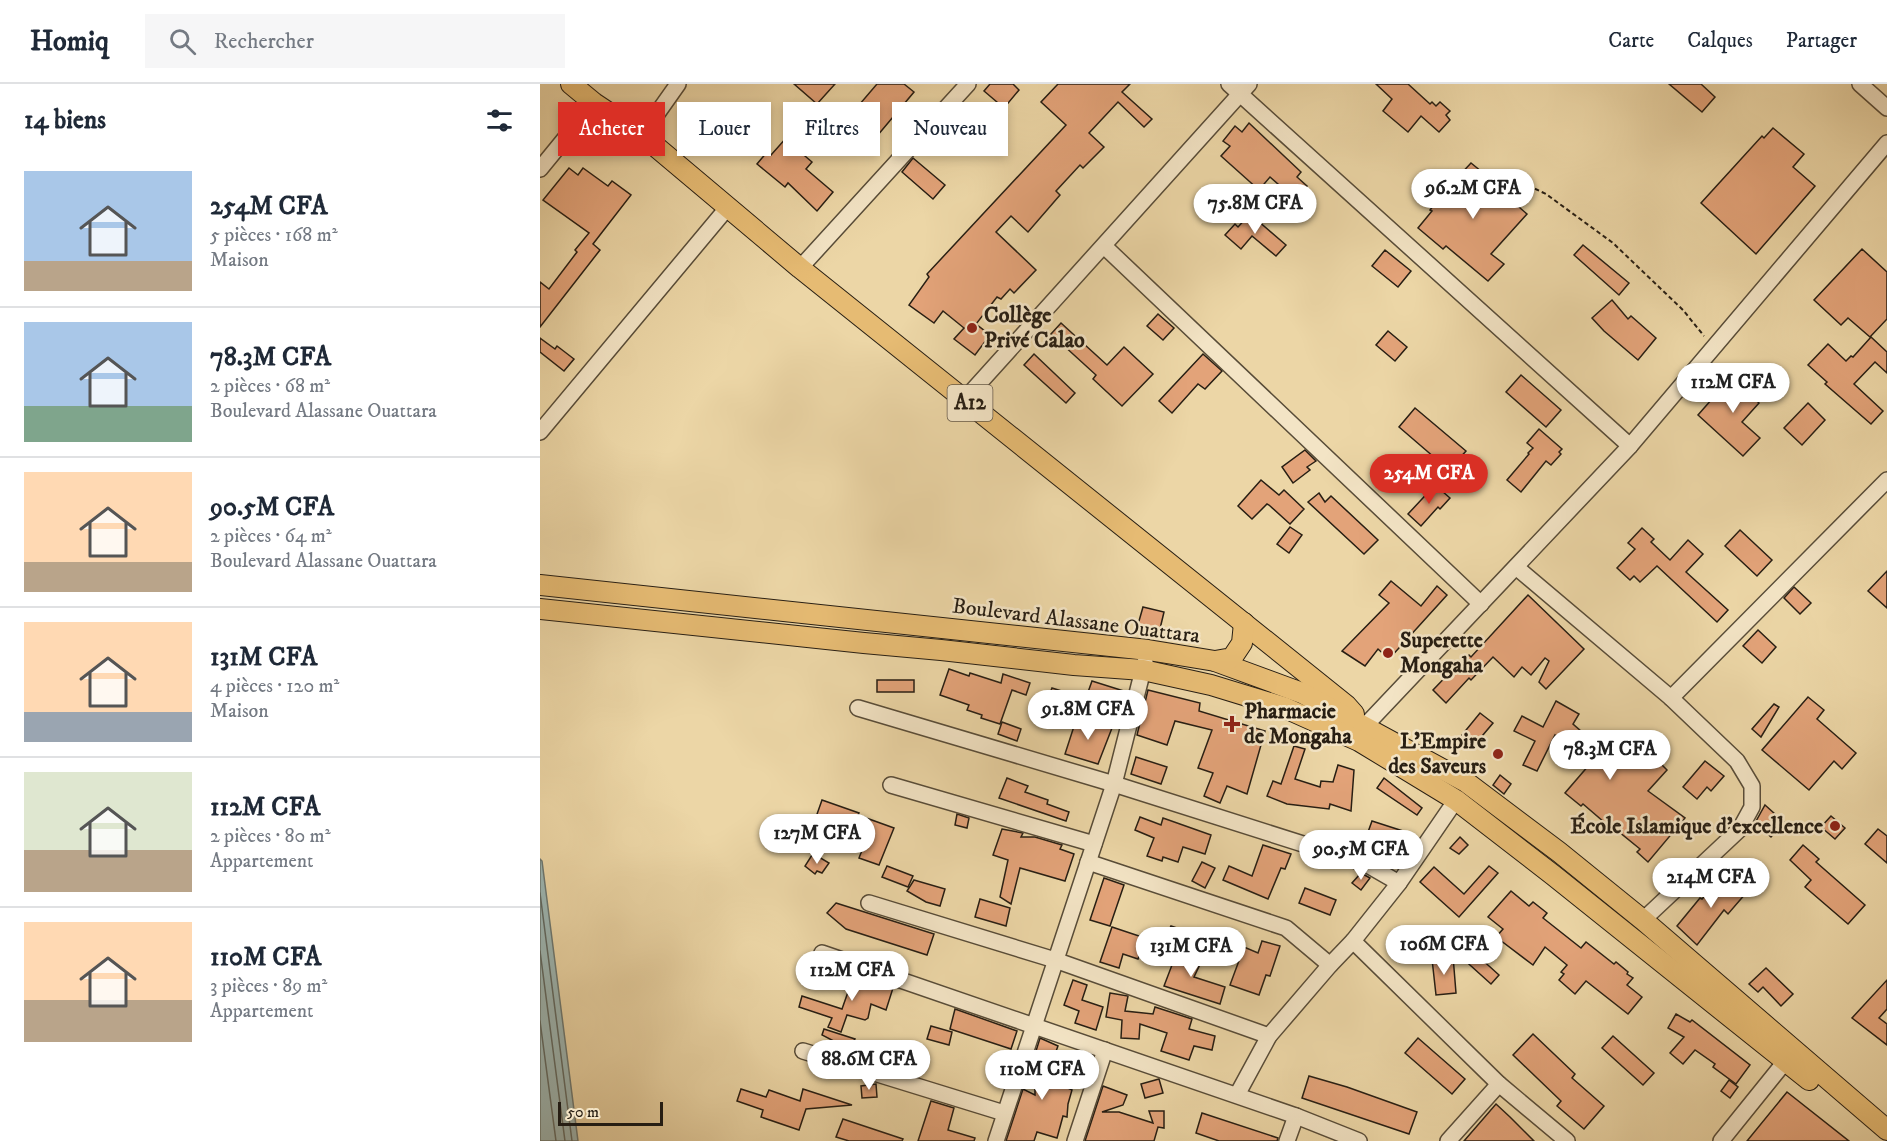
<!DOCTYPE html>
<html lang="fr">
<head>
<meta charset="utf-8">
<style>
  :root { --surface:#fff; --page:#f6f6f7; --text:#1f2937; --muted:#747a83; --line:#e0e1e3; --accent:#d93025 }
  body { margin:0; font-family:"IM FELL DW Pica",serif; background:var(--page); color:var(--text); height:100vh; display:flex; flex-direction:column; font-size:22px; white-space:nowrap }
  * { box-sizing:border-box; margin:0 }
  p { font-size:20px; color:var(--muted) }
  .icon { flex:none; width:33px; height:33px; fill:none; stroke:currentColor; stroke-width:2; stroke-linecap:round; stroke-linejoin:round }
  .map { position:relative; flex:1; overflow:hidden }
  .sheet { display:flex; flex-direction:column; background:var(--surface); width:540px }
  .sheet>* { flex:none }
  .hud { position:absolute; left:18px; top:18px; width:570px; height:54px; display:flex; gap:12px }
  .scale { position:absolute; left:18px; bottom:15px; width:105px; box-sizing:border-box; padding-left:6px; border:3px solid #271e13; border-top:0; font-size:16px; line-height:21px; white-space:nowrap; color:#271e13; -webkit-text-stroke:4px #f3e4c5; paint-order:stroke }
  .price { position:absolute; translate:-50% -51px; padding:0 14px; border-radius:21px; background:#fff; color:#222; font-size:20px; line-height:39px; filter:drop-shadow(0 2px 3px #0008) }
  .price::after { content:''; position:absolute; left:50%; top:36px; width:18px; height:14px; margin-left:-9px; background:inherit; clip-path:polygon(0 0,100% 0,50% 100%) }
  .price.active { background:var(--accent); color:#fff }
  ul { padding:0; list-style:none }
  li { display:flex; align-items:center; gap:18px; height:150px; padding:0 24px }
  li+li { border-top:2px solid var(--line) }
  li span { display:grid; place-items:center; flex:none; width:168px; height:120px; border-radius:0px; color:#555 }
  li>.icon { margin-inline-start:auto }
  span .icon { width:72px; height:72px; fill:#fffc; stroke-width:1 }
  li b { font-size:26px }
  h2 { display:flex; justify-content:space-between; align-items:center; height:72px; padding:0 24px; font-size:26px }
  .tag { padding:0 21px; border-radius:0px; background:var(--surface); box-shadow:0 3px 9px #0003; font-size:21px; line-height:54px }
  .tag.active { background:var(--accent); color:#fff }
  header { display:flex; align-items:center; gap:36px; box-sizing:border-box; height:84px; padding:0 30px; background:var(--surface); border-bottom:2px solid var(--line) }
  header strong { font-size:28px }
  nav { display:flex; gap:33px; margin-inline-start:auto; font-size:21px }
  .search { width:420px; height:54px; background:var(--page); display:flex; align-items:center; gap:15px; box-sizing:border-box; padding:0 21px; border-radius:0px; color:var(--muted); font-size:22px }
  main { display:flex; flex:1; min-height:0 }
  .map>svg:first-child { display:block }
</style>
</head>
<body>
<header>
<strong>Homiq</strong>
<div class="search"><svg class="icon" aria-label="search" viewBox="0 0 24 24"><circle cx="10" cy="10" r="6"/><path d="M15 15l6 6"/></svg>Rechercher</div>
<nav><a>Carte</a><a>Calques</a><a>Partager</a></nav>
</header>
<main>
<section class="sheet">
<h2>14 biens<svg class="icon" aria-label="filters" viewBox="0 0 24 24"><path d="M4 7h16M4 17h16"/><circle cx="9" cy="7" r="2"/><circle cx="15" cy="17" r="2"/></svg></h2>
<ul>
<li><span style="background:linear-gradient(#a9c7e8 75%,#b9a48a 0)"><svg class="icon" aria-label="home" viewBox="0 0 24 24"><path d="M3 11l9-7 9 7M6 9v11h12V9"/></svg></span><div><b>254M CFA</b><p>5 pièces · 168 m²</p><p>Maison</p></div></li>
<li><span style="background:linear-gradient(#a9c7e8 70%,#7fa58c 0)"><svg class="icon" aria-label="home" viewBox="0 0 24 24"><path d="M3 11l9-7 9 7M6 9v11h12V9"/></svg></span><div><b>78.3M CFA</b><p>2 pièces · 68 m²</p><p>Boulevard Alassane Ouattara</p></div></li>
<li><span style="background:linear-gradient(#ffd9b3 75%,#b9a48a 0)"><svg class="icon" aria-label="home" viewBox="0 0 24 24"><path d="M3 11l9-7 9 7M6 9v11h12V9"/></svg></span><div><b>90.5M CFA</b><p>2 pièces · 64 m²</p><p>Boulevard Alassane Ouattara</p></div></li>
<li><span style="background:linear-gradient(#ffd9b3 75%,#9aa5b1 0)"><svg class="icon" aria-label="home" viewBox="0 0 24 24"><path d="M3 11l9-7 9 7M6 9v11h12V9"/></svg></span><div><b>131M CFA</b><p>4 pièces · 120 m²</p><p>Maison</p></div></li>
<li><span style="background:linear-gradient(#dfe7d0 65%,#b9a48a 0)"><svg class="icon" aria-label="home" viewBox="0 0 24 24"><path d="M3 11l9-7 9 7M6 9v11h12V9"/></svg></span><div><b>112M CFA</b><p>2 pièces · 80 m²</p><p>Appartement</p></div></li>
<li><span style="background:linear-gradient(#ffd9b3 65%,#b9a48a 0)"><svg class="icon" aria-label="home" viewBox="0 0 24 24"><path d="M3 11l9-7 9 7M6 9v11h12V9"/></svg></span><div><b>110M CFA</b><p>3 pièces · 89 m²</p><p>Appartement</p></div></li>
</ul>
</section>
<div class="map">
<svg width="1347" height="1057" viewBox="0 0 1347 1057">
  <rect width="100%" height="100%" fill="#ecd6a6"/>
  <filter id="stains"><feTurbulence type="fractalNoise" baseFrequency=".00333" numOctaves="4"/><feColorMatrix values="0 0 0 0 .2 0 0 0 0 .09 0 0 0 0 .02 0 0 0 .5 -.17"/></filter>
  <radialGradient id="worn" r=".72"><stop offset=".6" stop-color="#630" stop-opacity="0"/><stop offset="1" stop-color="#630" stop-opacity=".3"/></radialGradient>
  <polygon fill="#9db6b2" stroke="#6e7972" stroke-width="1.5" points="0,775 2,777 38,1057 0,1057"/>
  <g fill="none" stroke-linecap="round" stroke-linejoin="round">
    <g stroke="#626a62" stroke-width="1.5">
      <polyline points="0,809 32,1057"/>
      <polyline points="0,867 25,1057"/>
      <polyline points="0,937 16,1057"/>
    </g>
  </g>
  <g fill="#e3a379" stroke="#271e13" stroke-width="1.5">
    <polygon points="254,0 295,0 277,20"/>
    <polygon points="337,0 364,0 374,8 332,58 308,39 322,23 319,21"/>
    <polygon points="450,0 473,0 479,6 464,24 444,7"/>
    <polygon points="518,0 590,0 582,8 612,35 604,43 578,18 549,49 564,63 543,84 540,81 516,107 520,111 488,148 471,132 456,148 496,186 474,209 470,205 461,215 457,213 436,240 450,251 435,271 414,255 424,244 403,227 394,239 369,221 389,193 387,190 526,41 501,18"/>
    <polygon points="836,0 868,0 890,20 892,18 896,22 900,18 910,27 906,31 910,36 899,48 881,32 868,48 843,27 852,15"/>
    <polygon points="1129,0 1161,0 1175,13 1162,28"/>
    <polygon points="257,38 266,45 259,53 251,47"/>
    <polygon points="709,39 761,88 757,93 767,102 755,115 730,93 719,106 681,72 690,62 683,57 695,42 702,48"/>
    <polygon points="1233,44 1264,70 1253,83 1275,102 1216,170 1161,119 1222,52 1224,54"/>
    <polygon points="247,53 267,70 265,72 272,78 266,85 293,108 277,127 248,99 245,103 217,80 227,68 231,71"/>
    <polygon points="373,74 405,101 393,115 362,88"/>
    <polygon points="931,79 958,101 956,103 987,130 951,170 964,180 948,197 906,162 903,165 878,144 892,127 890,126 904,108"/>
    <polygon points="29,84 38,91 43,84 68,102 72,97 91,111 53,160 60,166 0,243 0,198 9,205 37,168 35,166 49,149 3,116"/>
    <polygon points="710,130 746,161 736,172 712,152 701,165 685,151 695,140 698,143"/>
    <polygon points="1043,161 1089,199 1079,211 1034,171"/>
    <polygon points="1322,165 1347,188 1347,235 1330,253 1308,234 1301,241 1274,216"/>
    <polygon points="845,166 871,187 858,203 832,182"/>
    <polygon points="1072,216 1088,235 1091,232 1116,254 1098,276 1064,247 1052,234"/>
    <polygon points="618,230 634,244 623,256 607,242"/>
    <polygon points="521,239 567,281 584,263 613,290 582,322 553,295 556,291 511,250"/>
    <polygon points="848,247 867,263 855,277 836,261"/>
    <polygon points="1331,253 1347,268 1347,289 1335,278 1314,300 1343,327 1331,340 1285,300 1287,298 1268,281 1288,260 1306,277 1311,272 1313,273"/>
    <polygon points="0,254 15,265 17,262 34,275 24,287 0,268"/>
    <polygon points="494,270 535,309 526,319 484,281"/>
    <polygon points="663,270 682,287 665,305 658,300 632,329 619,317"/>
    <polygon points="981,291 1021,326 1006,343 966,308"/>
    <polygon points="1193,291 1207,304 1213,297 1222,305 1214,314 1219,319 1202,338 1220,354 1203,372 1158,331"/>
    <polygon points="1268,319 1285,336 1262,361 1244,344"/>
    <polygon points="875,324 926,367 909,386 859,343"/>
    <polygon points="999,345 1022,365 1019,368 1021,370 1011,381 1006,377 981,408 967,396 989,370 988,369 993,364 987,359"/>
    <polygon points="765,366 776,377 767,383 770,386 753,399 742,383"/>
    <polygon points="721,396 739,411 744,406 764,425 750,440 729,421 727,420 712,435 698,422"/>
    <polygon points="895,401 910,414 900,425 898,423 881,442 868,430"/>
    <polygon points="779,409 785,418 791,412 838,456 824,470 768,418"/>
    <polygon points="750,443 762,451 749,469 737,460"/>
    <polygon points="1102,444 1114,455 1111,458 1130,476 1148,456 1163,470 1146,488 1188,526 1177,538 1117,482 1100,498 1094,492 1090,496 1077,484 1095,465 1088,459"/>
    <polygon points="1200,446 1232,476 1217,492 1185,462"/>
    <polygon points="1347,487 1347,524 1328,507"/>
    <polygon points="851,497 881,522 897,502 907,511 849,575 838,565 825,582 802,567 849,519 839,511"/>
    <polygon points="1254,503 1271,519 1260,530 1244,514"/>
    <polygon points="988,511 1044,565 1006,605 999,598 1009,577 1005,574 991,591 982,583 974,593 953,573 931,596 929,594 906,619 893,606 916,582 917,583 929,571 931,573"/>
    <polygon points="603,523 624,528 619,549 597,544"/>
    <polygon points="1218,546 1236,563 1222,579 1203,562"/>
    <polygon points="409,585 429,592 430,589 461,599 463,590 490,599 486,611 472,606 460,640 441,634 442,631 427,626 429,621 400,611"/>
    <rect x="337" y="596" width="37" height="12"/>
    <polygon points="552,597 587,608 584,622 547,611"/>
    <polygon points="512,604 544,614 538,633 505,622"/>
    <polygon points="608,606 660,619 659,627 725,647 707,710 687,702 680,719 664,712 673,689 658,684 672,646 635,637 627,661 597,651"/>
    <polygon points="1268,613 1284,626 1277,635 1316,669 1302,685 1294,677 1269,706 1222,666"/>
    <polygon points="1016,617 1039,630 1033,640 1074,676 1097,649 1124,672 1119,678 1127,686 1108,707 1145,734 1108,778 1097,768 1100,765 1079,748 1078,750 1043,720 1041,722 1025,709 1049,681 1015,651 997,687 983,681 995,657 974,647 982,632 1003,643"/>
    <polygon points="1234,620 1239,623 1221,653 1212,645"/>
    <polygon points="940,629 953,639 937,658 922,651"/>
    <polygon points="537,633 572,644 558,680 525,670"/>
    <polygon points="462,638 481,645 477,657 458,650"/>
    <polygon points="754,662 765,665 755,695 780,703 781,697 793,698 798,681 814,686 811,727 790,720 789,725 747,720 727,712 733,697 741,700"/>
    <polygon points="596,673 627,683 621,700 591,690"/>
    <polygon points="1165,677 1184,692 1171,707 1167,703 1157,715 1143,703"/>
    <polygon points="960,691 971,700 964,710 953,701"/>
    <polygon points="467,694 488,702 485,708 508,716 507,720 529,728 526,737 459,714"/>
    <polygon points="844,694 882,724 877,731 837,704"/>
    <polygon points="282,716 319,729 318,731 354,744 339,781 319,774 328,751 276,733"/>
    <polygon points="1225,721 1244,738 1231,753 1215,739"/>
    <polygon points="417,730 429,734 427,744 415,741"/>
    <polygon points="1291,732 1305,744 1295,755 1281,743"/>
    <polygon points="600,733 621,741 623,734 671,751 665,770 643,763 638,778 623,773 622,777 607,772 614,754 595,746"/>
    <polygon points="832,737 863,747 853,772 823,762"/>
    <polygon points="462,745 483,749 481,753 495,753 522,761 520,765 534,770 525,797 480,784 471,820 460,813 468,776 453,771"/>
    <polygon points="1338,745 1347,752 1347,779 1325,760"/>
    <polygon points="920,753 928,761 919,770 910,764"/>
    <polygon points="723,761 751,770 745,785 741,784 728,815 683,796 689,782 712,792"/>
    <polygon points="1263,761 1279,775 1276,778 1325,821 1308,840 1265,803 1271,796 1250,776"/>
    <polygon points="272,771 278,775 279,773 289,779 282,789 277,787 275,790 265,782"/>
    <polygon points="662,778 675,784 665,804 652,797"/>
    <polygon points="347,782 373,792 368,803 342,793"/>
    <polygon points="949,782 958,789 919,833 880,798 894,783 924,810"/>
    <polygon points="821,789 830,794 821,806 812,799"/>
    <polygon points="1184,791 1206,809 1188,830 1184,826 1157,861 1137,842 1160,814 1162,815"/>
    <polygon points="564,794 584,801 570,842 550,836"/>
    <polygon points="374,796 405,805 400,822 386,818 367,807"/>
    <polygon points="765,804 796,816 790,831 759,819"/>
    <polygon points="971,807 989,822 993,818 1007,829 1003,834 1041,864 1046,858 1074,880 1076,878 1088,888 1087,890 1093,894 1087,901 1102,913 1088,930 1046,897 1035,910 1019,896 1024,890 1021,888 1027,881 1005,863 993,881 956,853 963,845 948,833"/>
    <polygon points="440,815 470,824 466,842 435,833"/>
    <polygon points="296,819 394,850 387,871 306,845 287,829"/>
    <polygon points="631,842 646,847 641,863 623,857"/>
    <polygon points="572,843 605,854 598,875 583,870 579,884 560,878"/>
    <polygon points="908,845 959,891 951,900 900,854"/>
    <polygon points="722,857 740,862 730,892 726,891 719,911 690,901 704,863 718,869"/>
    <polygon points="635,864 662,876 654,893 685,903 680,920 624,902 632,881 629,880"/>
    <polygon points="913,872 916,909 896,911 892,875"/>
    <polygon points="1226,884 1253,910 1241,922 1223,903 1218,908 1209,900"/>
    <polygon points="314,891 353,904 346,926 331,920 328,934 325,936 307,931 301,948 288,943 292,934 259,923 262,912 302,925"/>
    <polygon points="533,896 547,901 542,916 563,923 556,946 535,939 539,927 524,921"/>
    <polygon points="1347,896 1347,925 1339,934 1347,940 1347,961 1312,934"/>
    <polygon points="570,909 588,912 585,927 613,930 615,923 652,935 649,945 675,952 672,966 654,962 649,976 621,967 627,949 600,940 599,955 581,954 582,936 566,933"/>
    <polygon points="415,925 477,947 471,965 410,945"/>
    <polygon points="1136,930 1150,938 1152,936 1210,981 1196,1000 1173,983 1175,980 1155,966 1143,980 1130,969 1144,953 1128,944"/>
    <polygon points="391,942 412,948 409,961 387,955"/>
    <polygon points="284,945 315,955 309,965 282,951"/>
    <polygon points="993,950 1035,990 1032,994 1064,1022 1044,1045 1017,1022 1021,1017 973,971"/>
    <polygon points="1073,952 1114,989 1103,1001 1062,964"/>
    <polygon points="500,954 518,962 509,986 531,995 528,1004 532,1006 528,1020 527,1033 523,1032 517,1054 497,1048 494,1057 466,1057 483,1005 495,1011 495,1004 499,1004 503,984 492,980"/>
    <polygon points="878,954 925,995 912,1010 865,969"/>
    <polygon points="769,992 807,1003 877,1028 869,1050 762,1014"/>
    <polygon points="619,995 623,1009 605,1014 601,1000"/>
    <polygon points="1189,996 1198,1003 1190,1014 1181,1007"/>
    <polygon points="336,1000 337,1013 322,1014 321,1002"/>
    <polygon points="563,1002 587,1011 583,1021 562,1028 579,1028 613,1039 609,1027 624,1027 624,1044 618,1043 614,1057 545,1057"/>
    <polygon points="201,1005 226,1013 229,1006 260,1017 263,1005 312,1021 266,1025 259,1046 221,1033 223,1026 197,1017"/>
    <polygon points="1247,1008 1309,1057 1207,1057"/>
    <polygon points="391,1017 414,1024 408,1046 435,1054 434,1057 378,1057"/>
    <polygon points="956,1020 970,1033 994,1057 924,1057"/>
    <polygon points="662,1029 738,1054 737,1057 679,1057 656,1049"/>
    <polygon points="303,1035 363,1055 362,1057 309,1057 296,1053"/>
  </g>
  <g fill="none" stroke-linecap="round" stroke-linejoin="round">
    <g stroke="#584c38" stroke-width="18">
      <g id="minor">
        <polyline points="689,0 1090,362"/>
        <polyline points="1320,0 1347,24"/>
        <polyline points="102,51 138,0"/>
        <polyline points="0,85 54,19"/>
        <polyline points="564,162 941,520"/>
        <polyline points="260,184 428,0"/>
        <polyline points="425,315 709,0"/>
        <polyline points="0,348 188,123"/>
        <polyline points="976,483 1131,614 1197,677 1212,702 1212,723 1200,745 1103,836"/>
        <polyline points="1131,614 1347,396"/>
        <polyline points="318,624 574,700 826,780 859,799"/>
        <polyline points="824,643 1090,362 1347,59"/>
        <polyline points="351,701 554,760"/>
        <polyline points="548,778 746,844 790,881"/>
        <polyline points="329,819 515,876 729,952"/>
        <polyline points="813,857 959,1000 1027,1057"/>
        <polyline points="282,869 756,1032 819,1057"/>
        <polyline points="263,967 464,1029"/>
        <polyline points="697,1011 729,952 790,881 813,857 859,799 916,716"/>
        <polyline points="456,1057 574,700 605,578"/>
        <polyline points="535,1057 565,966"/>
        <polyline points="747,1057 756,1032"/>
        <polyline points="908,1057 959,1000"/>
        <polyline points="1181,1057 1252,969"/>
      </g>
    </g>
    <g stroke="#271e13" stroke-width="22">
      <g id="major">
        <polyline points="31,0 54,19 102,51 260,184 806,621 814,630"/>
        <polyline points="0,501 608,566 675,577 762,609 926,698 1019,768 1103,836 1347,1046"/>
        <polyline points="0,525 324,559 401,566 534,581 603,586 671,601 743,623 819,657 916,716 1013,791 1269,996"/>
        <polyline points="675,577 692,574 702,559 704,539"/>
      </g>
    </g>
    <polyline stroke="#271e13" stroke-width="2" stroke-dasharray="4.5 3" stroke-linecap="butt" points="972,86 987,101 1006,110 1073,159 1143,226 1164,252"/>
    <use href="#minor" stroke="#f3e4c5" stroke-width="15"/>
    <use href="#major" stroke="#e6bb73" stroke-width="20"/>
  </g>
  <g fill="#8f2418" stroke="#f3e4c5" stroke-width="2">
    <circle cx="432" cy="244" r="6"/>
    <circle cx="848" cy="569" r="6"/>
    <path d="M689 631h6v6h6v6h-6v6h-6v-6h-6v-6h6z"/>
    <circle cx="958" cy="670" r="6"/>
    <circle cx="1295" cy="742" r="6"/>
  </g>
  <g text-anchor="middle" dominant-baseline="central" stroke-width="5" stroke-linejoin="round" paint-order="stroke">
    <rect fill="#f3e4c5" stroke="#645948" stroke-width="1.5" x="407.5" y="301" width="45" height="36" rx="4.5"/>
    <g font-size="21" font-weight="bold" fill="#271e13">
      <text x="430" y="319">A12</text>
    </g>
    <g font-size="22" font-weight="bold" fill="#271e13" stroke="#f3e4c5" text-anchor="start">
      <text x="444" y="231">Collège<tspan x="444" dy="25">Privé Calao</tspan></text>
      <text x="860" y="556">Superette<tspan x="860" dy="25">Mongaha</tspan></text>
      <text x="704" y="627">Pharmacie<tspan x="704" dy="25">de Mongaha</tspan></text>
      <text x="946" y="657" text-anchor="end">L'Empire<tspan x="946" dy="25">des Saveurs</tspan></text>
      <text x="1283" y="742" text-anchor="end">École Islamique d'excellence</text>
    </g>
    <g font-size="22" fill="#271e13" stroke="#f3e4c5">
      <text transform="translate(536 537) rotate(7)">Boulevard Alassane Ouattara</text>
    </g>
  </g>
  <rect width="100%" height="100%" filter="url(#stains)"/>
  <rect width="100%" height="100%" fill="url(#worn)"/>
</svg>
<div class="scale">50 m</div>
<b class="price" style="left:933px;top:136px">96.2M CFA</b>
<b class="price" style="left:715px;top:151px">75.8M CFA</b>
<b class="price" style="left:1193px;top:330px">112M CFA</b>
<b class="price active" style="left:889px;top:421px">254M CFA</b>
<b class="price" style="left:548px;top:657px">91.8M CFA</b>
<b class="price" style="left:1070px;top:697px">78.3M CFA</b>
<b class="price" style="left:277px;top:781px">127M CFA</b>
<b class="price" style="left:821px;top:797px">90.5M CFA</b>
<b class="price" style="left:1171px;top:825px">214M CFA</b>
<b class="price" style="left:904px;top:892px">106M CFA</b>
<b class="price" style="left:651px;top:894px">131M CFA</b>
<b class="price" style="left:312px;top:918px">112M CFA</b>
<b class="price" style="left:329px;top:1007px">88.6M CFA</b>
<b class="price" style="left:502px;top:1017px">110M CFA</b>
<div class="hud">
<a class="tag active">Acheter</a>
<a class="tag">Louer</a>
<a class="tag">Filtres</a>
<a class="tag">Nouveau</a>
</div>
</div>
</main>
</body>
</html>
